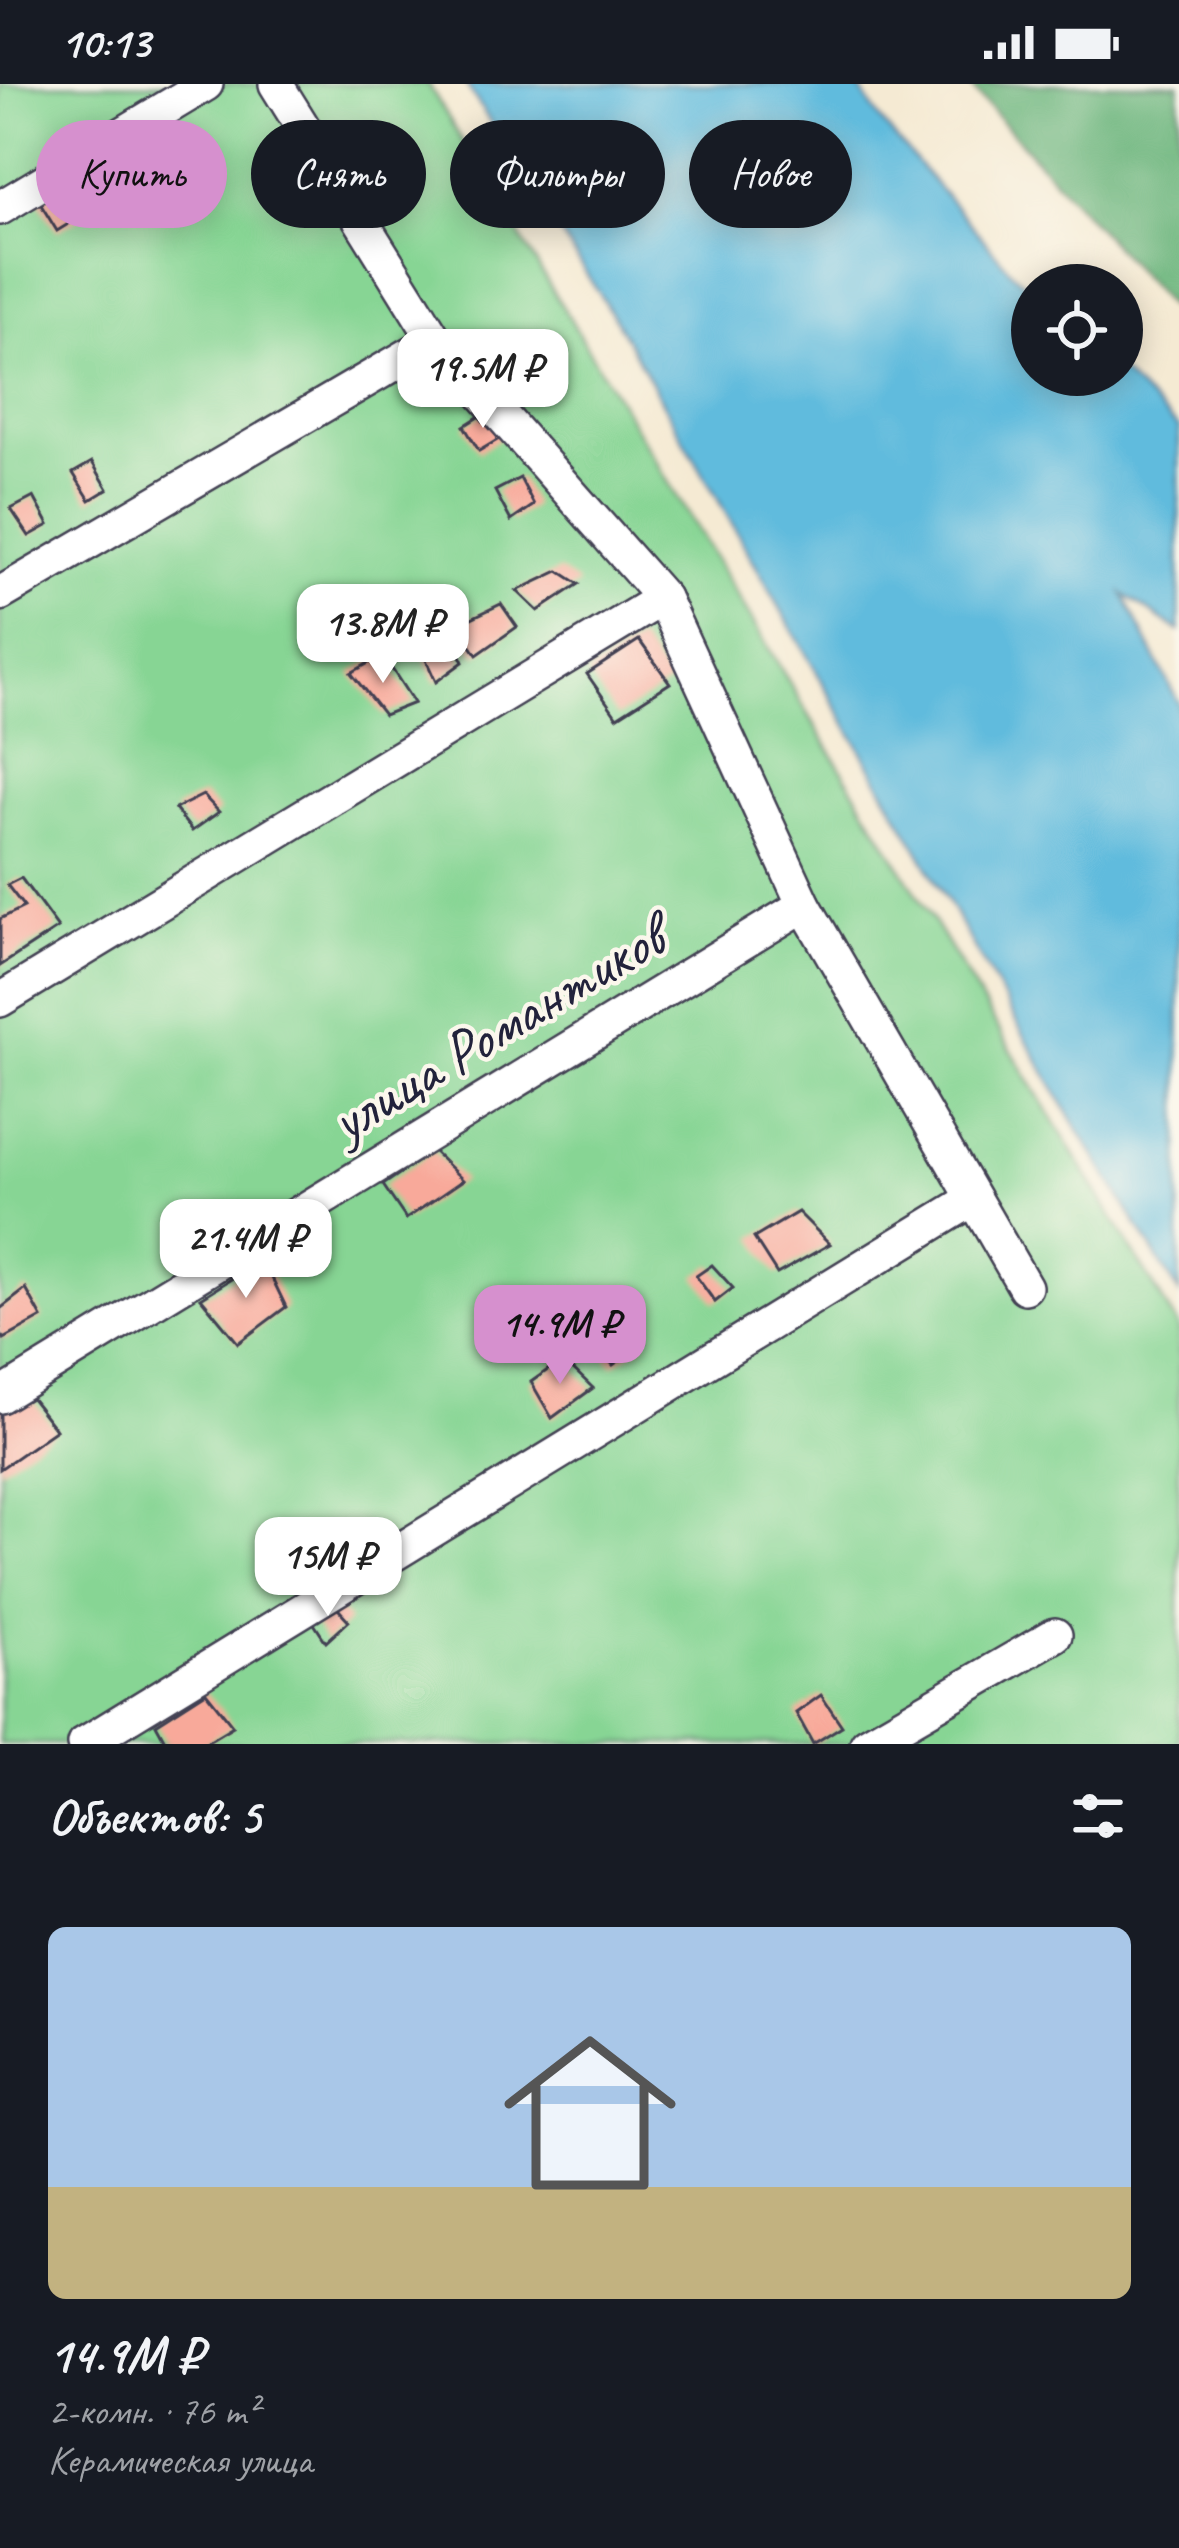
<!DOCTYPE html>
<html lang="ru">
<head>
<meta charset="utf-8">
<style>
  :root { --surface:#171b24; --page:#242831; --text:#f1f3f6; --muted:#9ea1a6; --accent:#d690ce }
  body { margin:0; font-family:Caveat,sans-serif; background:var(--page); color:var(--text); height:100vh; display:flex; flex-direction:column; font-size:45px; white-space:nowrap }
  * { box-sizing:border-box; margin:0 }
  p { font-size:39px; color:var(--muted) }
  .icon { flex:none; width:66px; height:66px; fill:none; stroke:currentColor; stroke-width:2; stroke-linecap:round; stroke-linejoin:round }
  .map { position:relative; height:1660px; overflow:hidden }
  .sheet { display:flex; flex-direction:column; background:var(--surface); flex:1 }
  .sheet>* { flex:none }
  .banner { position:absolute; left:36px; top:36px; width:1107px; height:108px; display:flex; gap:24px }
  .buttons { position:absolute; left:1011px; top:180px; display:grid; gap:24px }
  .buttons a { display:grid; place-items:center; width:132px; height:132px; border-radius:50%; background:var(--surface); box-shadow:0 6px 30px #0003; font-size:60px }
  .price { position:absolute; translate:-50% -102px; padding:0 27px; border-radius:24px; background:#fff; color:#222; font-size:39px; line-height:78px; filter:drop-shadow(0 3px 6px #0008) }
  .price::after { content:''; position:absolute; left:50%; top:72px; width:36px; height:27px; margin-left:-18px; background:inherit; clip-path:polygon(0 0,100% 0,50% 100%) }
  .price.selected { background:var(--accent); color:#111 }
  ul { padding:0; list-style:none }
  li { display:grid; align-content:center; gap:24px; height:636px; padding:0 48px }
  li span { display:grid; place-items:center; height:372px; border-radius:18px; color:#555 }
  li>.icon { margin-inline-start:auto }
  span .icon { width:216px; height:216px; fill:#fffc; stroke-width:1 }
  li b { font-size:51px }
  h2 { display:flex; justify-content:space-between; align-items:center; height:144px; padding:0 48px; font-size:51px }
  .tag { padding:0 42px; border-radius:54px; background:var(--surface); box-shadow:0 6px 30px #0003; font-size:42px; line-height:108px }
  .tag.selected { background:var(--accent); color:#111 }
  .status { display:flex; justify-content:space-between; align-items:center; height:84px; padding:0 60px; background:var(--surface); direction:ltr }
  .status svg { height:33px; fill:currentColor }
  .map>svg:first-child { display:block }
</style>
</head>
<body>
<div class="status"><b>10:13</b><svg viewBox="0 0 49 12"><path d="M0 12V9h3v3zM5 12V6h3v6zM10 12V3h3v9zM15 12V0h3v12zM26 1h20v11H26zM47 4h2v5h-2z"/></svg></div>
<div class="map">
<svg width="1179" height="1660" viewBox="0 0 1179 1660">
  <rect width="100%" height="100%" fill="#fbf7ec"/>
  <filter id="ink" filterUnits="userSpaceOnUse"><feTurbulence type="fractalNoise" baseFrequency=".00833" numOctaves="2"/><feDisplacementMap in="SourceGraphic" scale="24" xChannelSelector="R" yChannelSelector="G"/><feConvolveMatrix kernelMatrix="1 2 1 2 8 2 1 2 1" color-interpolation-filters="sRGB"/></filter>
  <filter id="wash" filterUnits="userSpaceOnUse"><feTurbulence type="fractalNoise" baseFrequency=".004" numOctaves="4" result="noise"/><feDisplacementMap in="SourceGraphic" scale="48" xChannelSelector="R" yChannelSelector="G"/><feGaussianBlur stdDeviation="2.7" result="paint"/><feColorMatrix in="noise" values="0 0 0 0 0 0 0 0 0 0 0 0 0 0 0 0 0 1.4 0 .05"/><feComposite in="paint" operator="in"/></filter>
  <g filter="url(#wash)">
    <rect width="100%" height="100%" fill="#f5ead3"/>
    <polygon fill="#87d594" stroke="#547c68" stroke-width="3" points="0,0 428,0 1179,1244 1179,1660 0,1660"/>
    <polygon fill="#6db67e" stroke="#486c5c" stroke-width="3" points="968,0 1179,0 1179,234"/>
    <polygon fill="#60bbdd" stroke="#416e8c" stroke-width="3" points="466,0 857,0 880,36 1011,187 1032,206 1032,291 1122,290 1179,344 1179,547 1123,510 1179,620 1179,1209 1073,1037 615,235"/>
    <g id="blocks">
      <g fill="#f8a99a">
        <polygon points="59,103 83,131 57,147 38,116"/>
        <polygon points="486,328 504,352 479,367 464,342"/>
        <polygon points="92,378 108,405 90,416 73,389"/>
        <polygon points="520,394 534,421 511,437 495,407"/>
        <polygon points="34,413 49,441 29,452 11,425"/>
        <polygon points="559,487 579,500 538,527 517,507"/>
        <polygon points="501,520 517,543 477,571 457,541"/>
        <polygon points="445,539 463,578 436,598 418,558"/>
        <polygon points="639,556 670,599 617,633 587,590"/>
        <polygon points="383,571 414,619 384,631 351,589"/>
        <polygon points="203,711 219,728 192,747 175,725"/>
        <polygon points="21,794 58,844 0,882 0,835 24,823 7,801"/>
        <polygon points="433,1067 463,1096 406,1135 383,1101"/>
        <polygon points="798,1128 830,1160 777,1190 754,1154"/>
        <polygon points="263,1175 286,1223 238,1259 201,1214"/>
        <polygon points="712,1181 733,1204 715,1218 696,1192"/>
        <polygon points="26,1205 42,1234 4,1255 0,1250 0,1225"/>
        <polygon points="612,1235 645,1259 613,1281 594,1259"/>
        <polygon points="563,1275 593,1304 552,1334 531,1298"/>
        <polygon points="20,1300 56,1346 0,1385 0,1312"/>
        <polygon points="329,1515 349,1537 326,1558 307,1529"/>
        <polygon points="206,1608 233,1642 203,1660 167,1660 156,1640"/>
        <polygon points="821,1611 842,1642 813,1660 796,1629"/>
      </g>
    </g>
  </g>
  <g filter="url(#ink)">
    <use href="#blocks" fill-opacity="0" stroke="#424052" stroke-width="3"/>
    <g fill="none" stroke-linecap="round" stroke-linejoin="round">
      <g stroke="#424052" stroke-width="38">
        <g id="street">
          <polyline points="276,0 435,256 663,514 804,821 1025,1203"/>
          <polyline points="0,124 206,0"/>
          <polyline points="0,510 435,256"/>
          <polyline points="0,916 663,514"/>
          <polyline points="0,1312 804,821"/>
          <polyline points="84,1660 973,1115"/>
          <polyline points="867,1660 1055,1551"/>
        </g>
      </g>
      <use href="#street" stroke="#fff" stroke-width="33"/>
    </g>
  </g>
  <g text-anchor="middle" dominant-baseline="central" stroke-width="9" stroke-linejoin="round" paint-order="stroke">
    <g font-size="60" fill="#22223b" stroke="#fbf7ec">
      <text transform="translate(497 945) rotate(-31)">улица Романтиков</text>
    </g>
  </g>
</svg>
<div class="buttons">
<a><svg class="icon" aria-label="locate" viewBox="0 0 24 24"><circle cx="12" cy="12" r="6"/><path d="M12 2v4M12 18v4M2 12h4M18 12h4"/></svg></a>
</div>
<b class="price" style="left:483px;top:347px">19.5M ₽</b>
<b class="price" style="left:383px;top:602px">13.8M ₽</b>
<b class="price" style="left:246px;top:1217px">21.4M ₽</b>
<b class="price selected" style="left:560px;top:1303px">14.9M ₽</b>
<b class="price" style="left:328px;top:1535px">15M ₽</b>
<div class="banner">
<a class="tag selected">Купить</a>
<a class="tag">Снять</a>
<a class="tag">Фильтры</a>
<a class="tag">Новое</a>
</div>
</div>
<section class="sheet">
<h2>Объектов: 5<svg class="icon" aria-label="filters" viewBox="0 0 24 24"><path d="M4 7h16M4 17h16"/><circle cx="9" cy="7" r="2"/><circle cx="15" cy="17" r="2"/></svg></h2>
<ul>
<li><span style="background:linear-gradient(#a9c7e8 70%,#c2b280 0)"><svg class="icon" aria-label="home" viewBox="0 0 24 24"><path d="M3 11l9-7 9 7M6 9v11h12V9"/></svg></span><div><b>14.9M ₽</b><p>2-комн. · 76 m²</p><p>Керамическая улица</p></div></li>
</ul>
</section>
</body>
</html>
